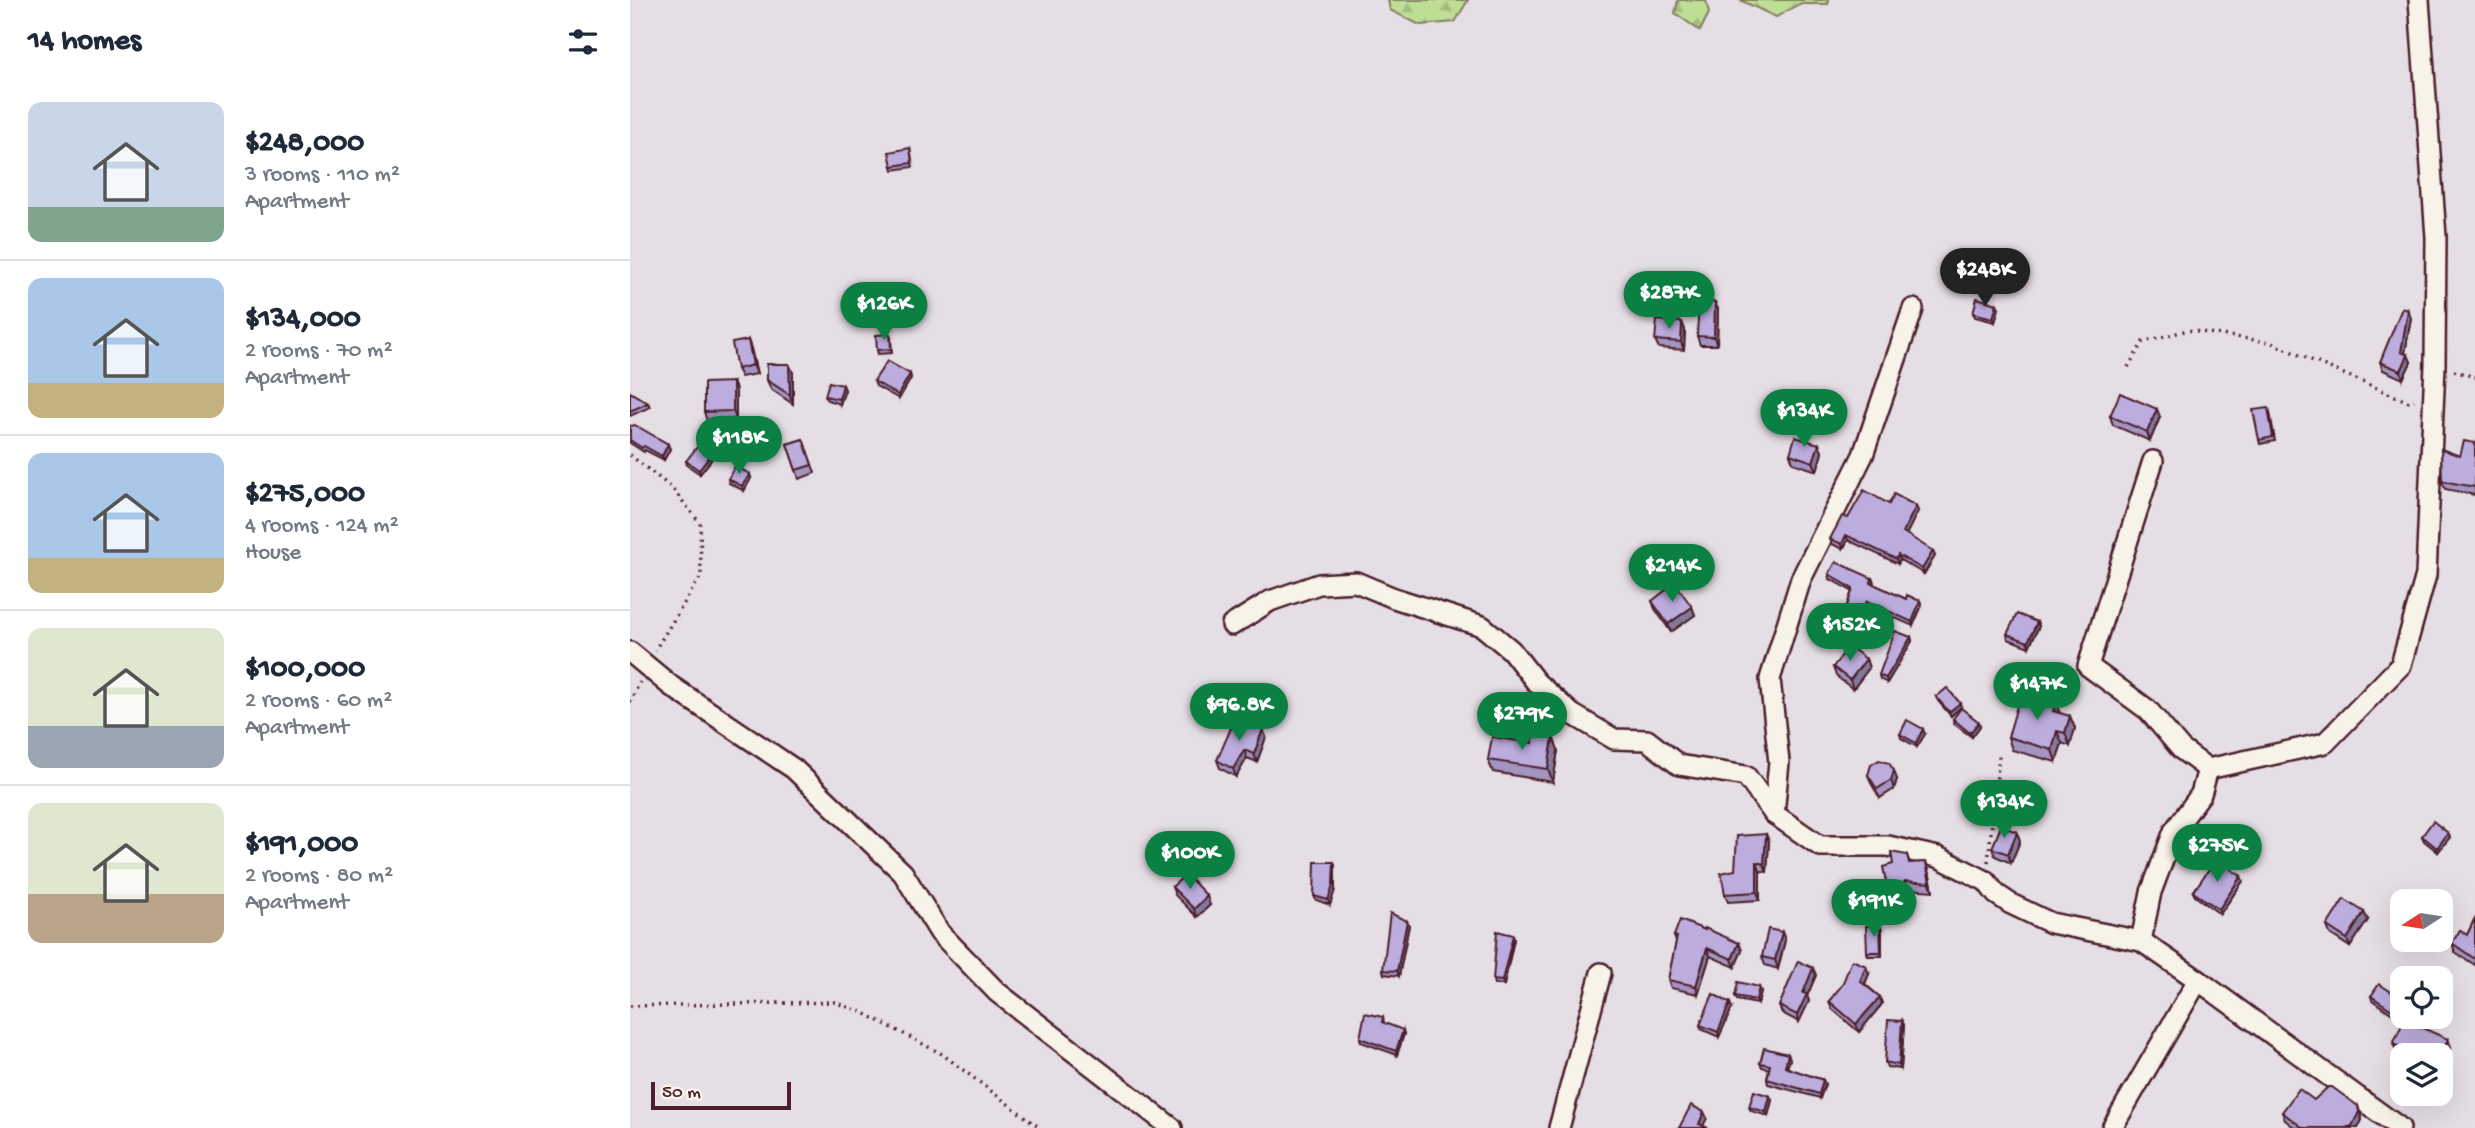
<!DOCTYPE html>
<html lang="en">
<head>
<meta charset="utf-8">
<style>
  :root { --surface:#fff; --page:#f6f6f7; --text:#1f2937; --muted:#747a83; --line:#e0e1e3; --accent:#0b8043 }
  body { margin:0; font-family:"Gochi Hand",sans-serif; background:var(--page); color:var(--text); height:100vh; display:flex; flex-direction:column; font-size:26px; white-space:nowrap }
  * { box-sizing:border-box; margin:0 }
  p { font-size:23px; color:var(--muted) }
  .icon { flex:none; width:38px; height:38px; fill:none; stroke:currentColor; stroke-width:2; stroke-linecap:round; stroke-linejoin:round }
  .map { position:relative; flex:1; overflow:hidden }
  .panel { display:flex; flex-direction:column; background:var(--surface); width:630px }
  .panel>* { flex:none }
  .needle { width:46px; rotate:258deg }
  .fabs { position:absolute; left:1760px; top:889px; display:grid; gap:14px }
  .fabs a { display:grid; place-items:center; width:63px; height:63px; border-radius:14px; background:var(--surface); box-shadow:0 7px 28px #0002; font-size:35px }
  .scale { position:absolute; left:21px; bottom:18px; width:140px; box-sizing:border-box; padding-left:7px; border:4px solid #4a1f2b; border-top:0; font-size:19px; line-height:24px; white-space:nowrap; color:#4a1f2b; -webkit-text-stroke:5px #f7f3e8; paint-order:stroke }
  .price { position:absolute; translate:-50% -60px; padding:0 16px; border-radius:24px; background:var(--accent); color:#fff; font-size:23px; line-height:46px; filter:drop-shadow(0 2px 4px #0008) }
  .price::after { content:''; position:absolute; left:50%; top:42px; width:21px; height:16px; margin-left:-10px; background:inherit; clip-path:polygon(0 0,100% 0,50% 100%) }
  .price.on { background:#222; color:#fff }
  ul { padding:0; list-style:none }
  li { display:flex; align-items:center; gap:21px; height:175px; padding:0 28px }
  li+li { border-top:2px solid var(--line) }
  li span { display:grid; place-items:center; flex:none; width:196px; height:140px; border-radius:14px; color:#555 }
  li>.icon { margin-inline-start:auto }
  span .icon { width:84px; height:84px; fill:#fffc; stroke-width:1 }
  li b { font-size:30px }
  h2 { display:flex; justify-content:space-between; align-items:center; height:84px; padding:0 28px; font-size:30px }
  main { display:flex; flex:1; min-height:0 }
  .map>svg:first-child { display:block }
</style>
</head>
<body>
<main>
<section class="panel">
<h2>14 homes<svg class="icon" aria-label="filters" viewBox="0 0 24 24"><path d="M4 7h16M4 17h16"/><circle cx="9" cy="7" r="2"/><circle cx="15" cy="17" r="2"/></svg></h2>
<ul>
<li><span style="background:linear-gradient(#c9d6e8 75%,#7fa58c 0)"><svg class="icon" aria-label="home" viewBox="0 0 24 24"><path d="M3 11l9-7 9 7M6 9v11h12V9"/></svg></span><div><b>$248,000</b><p>3 rooms · 110 m²</p><p>Apartment</p></div></li>
<li><span style="background:linear-gradient(#a9c7e8 75%,#c2b280 0)"><svg class="icon" aria-label="home" viewBox="0 0 24 24"><path d="M3 11l9-7 9 7M6 9v11h12V9"/></svg></span><div><b>$134,000</b><p>2 rooms · 70 m²</p><p>Apartment</p></div></li>
<li><span style="background:linear-gradient(#a9c7e8 75%,#c2b280 0)"><svg class="icon" aria-label="home" viewBox="0 0 24 24"><path d="M3 11l9-7 9 7M6 9v11h12V9"/></svg></span><div><b>$275,000</b><p>4 rooms · 124 m²</p><p>House</p></div></li>
<li><span style="background:linear-gradient(#dfe7d0 70%,#9aa5b1 0)"><svg class="icon" aria-label="home" viewBox="0 0 24 24"><path d="M3 11l9-7 9 7M6 9v11h12V9"/></svg></span><div><b>$100,000</b><p>2 rooms · 60 m²</p><p>Apartment</p></div></li>
<li><span style="background:linear-gradient(#dfe7d0 65%,#b9a48a 0)"><svg class="icon" aria-label="home" viewBox="0 0 24 24"><path d="M3 11l9-7 9 7M6 9v11h12V9"/></svg></span><div><b>$191,000</b><p>2 rooms · 80 m²</p><p>Apartment</p></div></li>
</ul>
</section>
<div class="map">
<svg width="1845" height="1128" viewBox="0 0 1845 1128">
  <defs>
    <pattern id="forest-firs" width="22" height="20" patternUnits="userSpaceOnUse" patternTransform="scale(1.75)"><rect width="22" height="20" fill="#bedd95"/><path d="M5 1l3.5 6h-7zM16 11l3.5 6h-7z" fill="#a5bd81"/></pattern>
  </defs>
  <rect width="100%" height="100%" fill="#e6dee5"/>
  <filter id="ink" filterUnits="userSpaceOnUse"><feTurbulence type="fractalNoise" baseFrequency=".0143" numOctaves="2"/><feDisplacementMap in="SourceGraphic" scale="14" xChannelSelector="R" yChannelSelector="G"/><feConvolveMatrix kernelMatrix="1 2 1 2 8 2 1 2 1" color-interpolation-filters="sRGB"/></filter>
  <g filter="url(#ink)">
    <g fill="url(#forest-firs)" stroke="#847e60" stroke-width="2">
      <polygon points="758,0 838,0 825,22 790,25 760,10"/>
      <polygon points="1048,0 1076,0 1079,13 1070,31 1045,13"/>
      <polygon points="1110,0 1199,0 1198,4 1169,4 1146,17"/>
    </g>
    <g fill="none" stroke-linecap="round" stroke-linejoin="round">
      <g stroke="#4a1f2b" stroke-width="24">
        <g id="minor">
          <polyline points="1283,309 1233,455 1171,579 1140,679 1149,762 1144,814 1190,846 1258,846 1308,857 1356,881 1366,894 1381,904 1421,923 1511,941 1568,980 1770,1128"/>
          <polyline points="1523,461 1458,666 1518,710 1551,749 1578,769"/>
          <polyline points="602,625 640,601 689,584 726,582 764,598 852,626 881,650 906,682 942,714 984,739 1017,740 1049,765 1116,776 1144,814"/>
          <polyline points="0,652 41,686 164,769 273,873 310,933 367,992 542,1128"/>
          <polyline points="1511,941 1521,892 1544,831 1571,794 1578,769 1695,743 1771,665 1796,575 1805,365 1806,237 1789,0"/>
          <polyline points="929,1128 971,973"/>
          <polyline points="1482,1128 1568,980"/>
        </g>
      </g>
      <g stroke="#4a1f2b" stroke-width="3.5" stroke-dasharray="2 5" stroke-linecap="butt">
        <polyline points="1498,367 1513,342 1558,330 1639,342 1779,402 1784,400"/>
        <polyline points="1824,371 1845,377"/>
        <polyline points="0,455 42,488 70,523 71,576 25,650"/>
        <polyline points="0,702 10,682"/>
        <polyline points="1358,862 1369,756"/>
        <polyline points="0,1006 204,1002 232,1012 312,1054 410,1128"/>
      </g>
      <use href="#minor" stroke="#f7f3e8" stroke-width="19"/>
    </g>
    <g fill="#a395bf" stroke="#4a1f2b" stroke-width="2">
      <polygon points="280,148 283,167 263,170 262,166"/>
      <polygon points="1369,308 1365,322 1345,317 1343,313"/>
      <polygon points="1088,310 1087,345 1070,345 1067,336"/>
      <polygon points="1781,318 1775,353 1778,355 1781,362 1773,379 1753,370 1750,362"/>
      <polygon points="1052,322 1055,330 1054,350 1029,348 1025,340"/>
      <polygon points="261,338 262,353 248,354 247,350"/>
      <polygon points="118,340 127,374 111,377 107,369"/>
      <polygon points="163,372 163,404 141,389 137,380"/>
      <polygon points="280,374 281,378 269,399 246,386 244,381"/>
      <polygon points="103,382 106,390 106,419 77,421 74,412"/>
      <polygon points="213,385 215,390 210,404 197,400 195,396"/>
      <polygon points="0,392 18,403 20,407 0,416"/>
      <polygon points="1640,412 1645,441 1630,444 1629,440"/>
      <polygon points="1480,416 1530,417 1520,441 1483,425"/>
      <polygon points="0,426 40,449 34,460 15,450 14,452 0,443"/>
      <polygon points="173,439 185,473 169,479 157,444"/>
      <polygon points="1845,443 1845,495 1815,489 1812,481 1830,456"/>
      <polygon points="1189,444 1192,452 1187,471 1163,463 1160,454"/>
      <polygon points="81,460 70,474 57,465 56,461"/>
      <polygon points="121,478 114,491 99,483 98,479"/>
      <polygon points="1259,504 1288,511 1276,534 1305,556 1294,574 1270,560 1268,564 1218,540 1213,549 1202,544 1200,539"/>
      <polygon points="1199,574 1242,578 1244,582 1243,584 1276,599 1290,601 1292,605 1283,626 1238,606 1224,634 1211,629 1210,625 1222,591 1200,579"/>
      <polygon points="1022,601 1062,607 1065,615 1041,632 1025,609"/>
      <polygon points="1407,622 1409,626 1399,647 1378,639 1377,634"/>
      <polygon points="1281,637 1282,641 1257,683 1250,679 1249,675"/>
      <polygon points="1236,659 1239,668 1223,689 1206,676 1203,667"/>
      <polygon points="1306,697 1331,707 1321,716 1308,701"/>
      <polygon points="1429,713 1445,728 1440,746 1432,743 1426,762 1382,750 1378,737"/>
      <polygon points="1323,719 1350,726 1342,737 1324,724"/>
      <polygon points="633,729 636,737 627,762 617,758 606,777 590,768 587,760"/>
      <polygon points="1270,734 1295,734 1287,747 1271,738"/>
      <polygon points="923,737 928,750 923,782 863,772 858,760"/>
      <polygon points="1238,775 1267,779 1264,789 1250,798 1241,783"/>
      <polygon points="1387,832 1390,841 1381,863 1365,856 1362,848"/>
      <polygon points="1818,833 1820,837 1808,852 1794,841 1792,836"/>
      <polygon points="1136,834 1139,842 1137,872 1130,871 1130,900 1098,902 1095,894 1105,870"/>
      <polygon points="1277,855 1280,863 1296,862 1299,870 1303,891 1278,889 1273,895 1261,900 1258,892"/>
      <polygon points="705,866 705,889 700,905 686,900 684,896"/>
      <polygon points="1613,881 1590,914 1565,896 1563,892"/>
      <polygon points="542,887 580,905 567,917 545,895"/>
      <polygon points="1845,918 1845,965 1825,952 1822,943 1837,935"/>
      <polygon points="1738,920 1720,947 1700,934 1697,926"/>
      <polygon points="779,925 769,976 754,974 753,970"/>
      <polygon points="1250,926 1252,930 1252,956 1238,956 1237,952"/>
      <polygon points="1152,932 1155,940 1148,969 1135,965 1132,957"/>
      <polygon points="1044,936 1112,950 1105,967 1080,956 1068,994 1041,988 1038,980 1046,942"/>
      <polygon points="884,939 874,985 864,984 863,980"/>
      <polygon points="1239,974 1235,984 1250,997 1252,1004 1229,1032 1202,1009 1199,1001"/>
      <polygon points="1186,975 1177,996 1179,1001 1169,1022 1152,1013 1149,1006"/>
      <polygon points="1131,991 1128,1004 1107,1000 1105,996"/>
      <polygon points="1741,996 1772,1002 1764,1015 1742,1000"/>
      <polygon points="1102,1008 1089,1037 1071,1029 1070,1025"/>
      <polygon points="753,1017 754,1023 774,1034 767,1055 731,1042 730,1038"/>
      <polygon points="1272,1021 1274,1025 1271,1069 1257,1067 1255,1062"/>
      <polygon points="1818,1039 1821,1047 1811,1055 1773,1055 1767,1052 1763,1044"/>
      <polygon points="1158,1054 1160,1059 1157,1068 1193,1080 1195,1084 1190,1098 1138,1084 1137,1079 1139,1069 1132,1067 1130,1063"/>
      <polygon points="1142,1100 1138,1116 1121,1111 1119,1107"/>
      <polygon points="1684,1100 1728,1106 1732,1120 1728,1128 1665,1128 1655,1120 1652,1112"/>
    </g>
    <g fill="#84799b" stroke="#4a1f2b" stroke-width="2">
      <polygon points="1085,302 1088,310 1087,345 1084,337"/>
      <polygon points="1367,304 1369,308 1365,322 1363,318"/>
      <polygon points="1778,310 1781,318 1774,359 1771,352"/>
      <polygon points="1052,322 1055,330 1054,350 1051,342"/>
      <polygon points="118,340 121,348 127,374 123,365"/>
      <polygon points="1778,355 1781,362 1773,379 1771,371"/>
      <polygon points="159,364 163,372 163,404 160,395"/>
      <polygon points="280,374 281,378 269,399 268,395"/>
      <polygon points="103,382 106,390 106,419 103,411"/>
      <polygon points="213,385 215,390 210,404 209,399"/>
      <polygon points="1527,409 1530,417 1520,441 1517,432"/>
      <polygon points="38,444 40,449 34,460 32,456"/>
      <polygon points="1189,444 1192,452 1187,471 1183,462"/>
      <polygon points="80,456 81,460 70,474 69,470"/>
      <polygon points="120,474 121,478 114,491 112,486"/>
      <polygon points="1286,506 1288,511 1275,537 1273,532"/>
      <polygon points="1216,535 1218,540 1213,549 1212,544"/>
      <polygon points="1303,551 1305,556 1294,574 1292,569"/>
      <polygon points="1268,555 1270,560 1268,564 1266,559"/>
      <polygon points="1237,601 1238,606 1224,634 1222,629"/>
      <polygon points="1290,601 1292,605 1283,626 1282,622"/>
      <polygon points="1062,607 1065,615 1041,632 1038,624"/>
      <polygon points="1407,622 1409,626 1399,647 1398,642"/>
      <polygon points="1281,637 1282,641 1257,683 1256,678"/>
      <polygon points="1236,659 1239,668 1223,689 1220,680"/>
      <polygon points="1426,702 1430,714 1423,711"/>
      <polygon points="1330,703 1331,707 1321,716 1319,712"/>
      <polygon points="1440,716 1445,728 1440,746 1435,733"/>
      <polygon points="1349,722 1350,726 1342,737 1340,733"/>
      <polygon points="633,729 636,737 627,762 624,754"/>
      <polygon points="1293,729 1295,734 1287,747 1286,743"/>
      <polygon points="1427,731 1432,743 1426,762 1422,750"/>
      <polygon points="923,737 928,750 923,782 918,769"/>
      <polygon points="614,750 617,758 606,777 603,769"/>
      <polygon points="1264,771 1267,779 1264,789 1261,780"/>
      <polygon points="1387,832 1390,841 1381,863 1378,854"/>
      <polygon points="1818,833 1820,837 1808,852 1807,848"/>
      <polygon points="1136,834 1139,842 1137,872 1134,864"/>
      <polygon points="704,862 705,866 705,889 700,905 698,900"/>
      <polygon points="1127,862 1130,871 1130,900 1127,892"/>
      <polygon points="1296,862 1299,870 1303,891 1300,883"/>
      <polygon points="1611,876 1613,881 1590,914 1589,909"/>
      <polygon points="1275,881 1278,889 1273,895 1270,887"/>
      <polygon points="577,896 580,905 567,917 564,909"/>
      <polygon points="1734,912 1738,920 1720,947 1717,939"/>
      <polygon points="777,921 779,925 769,976 767,971"/>
      <polygon points="1250,926 1252,930 1252,956 1251,952"/>
      <polygon points="1152,932 1155,940 1148,969 1145,960"/>
      <polygon points="883,935 884,939 874,985 872,981"/>
      <polygon points="1109,943 1112,950 1105,967 1102,959"/>
      <polygon points="1077,948 1080,956 1068,994 1066,986"/>
      <polygon points="1236,966 1239,974 1233,988 1230,981"/>
      <polygon points="1183,968 1186,975 1177,996 1179,1001 1169,1022 1167,1015 1173,993"/>
      <polygon points="1129,987 1131,991 1128,1004 1126,1000"/>
      <polygon points="1250,997 1252,1004 1229,1032 1226,1024"/>
      <polygon points="1771,998 1772,1002 1764,1015 1762,1010"/>
      <polygon points="1100,1003 1102,1008 1089,1037 1088,1032"/>
      <polygon points="1272,1021 1274,1025 1271,1069 1269,1065"/>
      <polygon points="773,1030 774,1034 767,1055 766,1051"/>
      <polygon points="1818,1039 1821,1047 1811,1071 1811,1056"/>
      <polygon points="1158,1054 1160,1059 1156,1071 1155,1067"/>
      <polygon points="1193,1080 1195,1084 1190,1098 1189,1094"/>
      <polygon points="1140,1096 1142,1100 1138,1116 1136,1112"/>
      <polygon points="1728,1106 1732,1120 1728,1128 1722,1128 1722,1126"/>
      <polygon points="1074,1112 1077,1118 1072,1128 1069,1124"/>
    </g>
    <g fill="#bdadde" stroke="#4a1f2b" stroke-width="2">
      <polygon points="280,148 282,163 262,166 259,152"/>
      <polygon points="1347,298 1367,304 1363,318 1343,313"/>
      <polygon points="1069,301 1085,302 1084,337 1067,336"/>
      <polygon points="1772,308 1778,310 1771,352 1778,355 1771,371 1750,362"/>
      <polygon points="1027,320 1052,322 1051,342 1025,340"/>
      <polygon points="260,334 261,349 247,350 246,335"/>
      <polygon points="118,340 123,365 107,369 102,343"/>
      <polygon points="257,361 280,374 268,395 244,381"/>
      <polygon points="137,364 159,364 160,395 137,380"/>
      <polygon points="103,382 103,411 74,412 74,383"/>
      <polygon points="199,382 213,385 209,399 195,396"/>
      <polygon points="0,392 18,403 0,411"/>
      <polygon points="1490,393 1527,409 1517,432 1480,416"/>
      <polygon points="1638,408 1643,437 1629,440 1623,410"/>
      <polygon points="5,425 38,444 32,456 14,446 12,448 0,440 0,426"/>
      <polygon points="1165,437 1189,444 1183,462 1160,454"/>
      <polygon points="173,439 182,465 166,470 157,444"/>
      <polygon points="1834,441 1845,443 1845,487 1812,481 1811,449 1830,456"/>
      <polygon points="67,447 80,456 69,470 56,461"/>
      <polygon points="105,466 120,474 112,486 98,479"/>
      <polygon points="1234,490 1259,504 1264,494 1286,506 1273,532 1303,551 1292,569 1268,555 1266,559 1216,535 1212,544 1200,539 1212,516 1218,518"/>
      <polygon points="1206,562 1242,578 1241,583 1276,599 1277,595 1290,601 1282,622 1237,601 1222,629 1210,625 1223,589 1199,574"/>
      <polygon points="1045,583 1062,607 1038,624 1022,601"/>
      <polygon points="1387,614 1407,622 1398,642 1377,634"/>
      <polygon points="1265,631 1281,637 1256,678 1249,675"/>
      <polygon points="1219,646 1236,659 1220,680 1203,667"/>
      <polygon points="1317,688 1330,703 1319,712 1306,697"/>
      <polygon points="1391,692 1426,702 1423,711 1440,716 1435,733 1427,731 1422,750 1378,737"/>
      <polygon points="1331,708 1349,722 1340,733 1323,719"/>
      <polygon points="605,719 633,729 624,754 614,750 603,769 587,760"/>
      <polygon points="1277,720 1293,729 1286,743 1270,734"/>
      <polygon points="903,734 923,737 918,769 858,760 862,737 902,743"/>
      <polygon points="1249,760 1259,763 1264,771 1261,780 1247,789 1238,775 1241,765"/>
      <polygon points="1803,821 1818,833 1807,848 1792,836"/>
      <polygon points="1371,826 1387,832 1378,854 1362,848"/>
      <polygon points="1136,834 1134,864 1127,862 1127,892 1095,894 1091,873 1105,870 1107,836"/>
      <polygon points="1261,852 1277,855 1279,863 1296,862 1300,883 1275,881 1270,887 1258,892 1253,867 1263,864"/>
      <polygon points="1586,859 1611,876 1589,909 1563,892"/>
      <polygon points="685,862 704,862 703,885 698,900 684,896"/>
      <polygon points="556,874 577,896 564,909 542,887"/>
      <polygon points="1714,899 1734,912 1717,939 1697,926"/>
      <polygon points="760,913 777,921 767,971 753,970"/>
      <polygon points="1845,918 1845,959 1822,943 1830,930 1837,935"/>
      <polygon points="1050,920 1075,930 1075,928 1109,943 1102,959 1077,948 1066,986 1038,980 1047,937 1044,936"/>
      <polygon points="1236,926 1250,926 1251,952 1237,952"/>
      <polygon points="1138,929 1152,932 1145,960 1132,957"/>
      <polygon points="867,931 883,935 872,981 863,980"/>
      <polygon points="1222,960 1236,966 1230,981 1250,997 1226,1024 1199,1001 1212,985"/>
      <polygon points="1168,961 1183,968 1173,993 1177,994 1167,1015 1149,1006"/>
      <polygon points="1108,982 1129,987 1126,1000 1105,996"/>
      <polygon points="1749,984 1771,998 1762,1010 1741,996"/>
      <polygon points="1083,994 1100,1003 1088,1032 1070,1025"/>
      <polygon points="735,1013 753,1017 752,1022 773,1030 766,1051 730,1038"/>
      <polygon points="1258,1020 1272,1021 1269,1065 1255,1062"/>
      <polygon points="1774,1020 1818,1039 1811,1056 1786,1055 1763,1044"/>
      <polygon points="1134,1048 1158,1054 1155,1067 1193,1080 1189,1094 1137,1079 1140,1065 1130,1063"/>
      <polygon points="1698,1087 1702,1087 1728,1106 1729,1112 1722,1126 1715,1128 1673,1128 1652,1112 1669,1089 1684,1100"/>
      <polygon points="1124,1091 1140,1096 1136,1112 1119,1107"/>
      <polygon points="1061,1105 1074,1112 1069,1124 1078,1128 1049,1128"/>
    </g>
  </g>
</svg>
<div class="fabs">
<a><svg class="needle" viewBox="-14 -14 28 28"><path d="M0-13l5 13h-10z" fill="#e53935"/><path d="M0 13l5-13h-10z" fill="#747a83"/></svg></a>
<a><svg class="icon" aria-label="locate" viewBox="0 0 24 24"><circle cx="12" cy="12" r="6"/><path d="M12 2v4M12 18v4M2 12h4M18 12h4"/></svg></a>
<a><svg class="icon" aria-label="layers" viewBox="0 0 24 24"><path d="M12 4l9 5-9 5-9-5zM3 14l9 5 9-5"/></svg></a>
</div>
<div class="scale">50 m</div>
<b class="price on" style="left:1355px;top:308px">$248K</b>
<b class="price" style="left:1039px;top:331px">$287K</b>
<b class="price" style="left:254px;top:342px">$126K</b>
<b class="price" style="left:1174px;top:449px">$134K</b>
<b class="price" style="left:109px;top:476px">$118K</b>
<b class="price" style="left:1042px;top:604px">$214K</b>
<b class="price" style="left:1220px;top:663px">$152K</b>
<b class="price" style="left:1407px;top:722px">$147K</b>
<b class="price" style="left:609px;top:743px">$96.8K</b>
<b class="price" style="left:892px;top:752px">$279K</b>
<b class="price" style="left:1374px;top:840px">$134K</b>
<b class="price" style="left:1587px;top:884px">$275K</b>
<b class="price" style="left:560px;top:891px">$100K</b>
<b class="price" style="left:1244px;top:939px">$191K</b>
</div>
</main>
</body>
</html>
